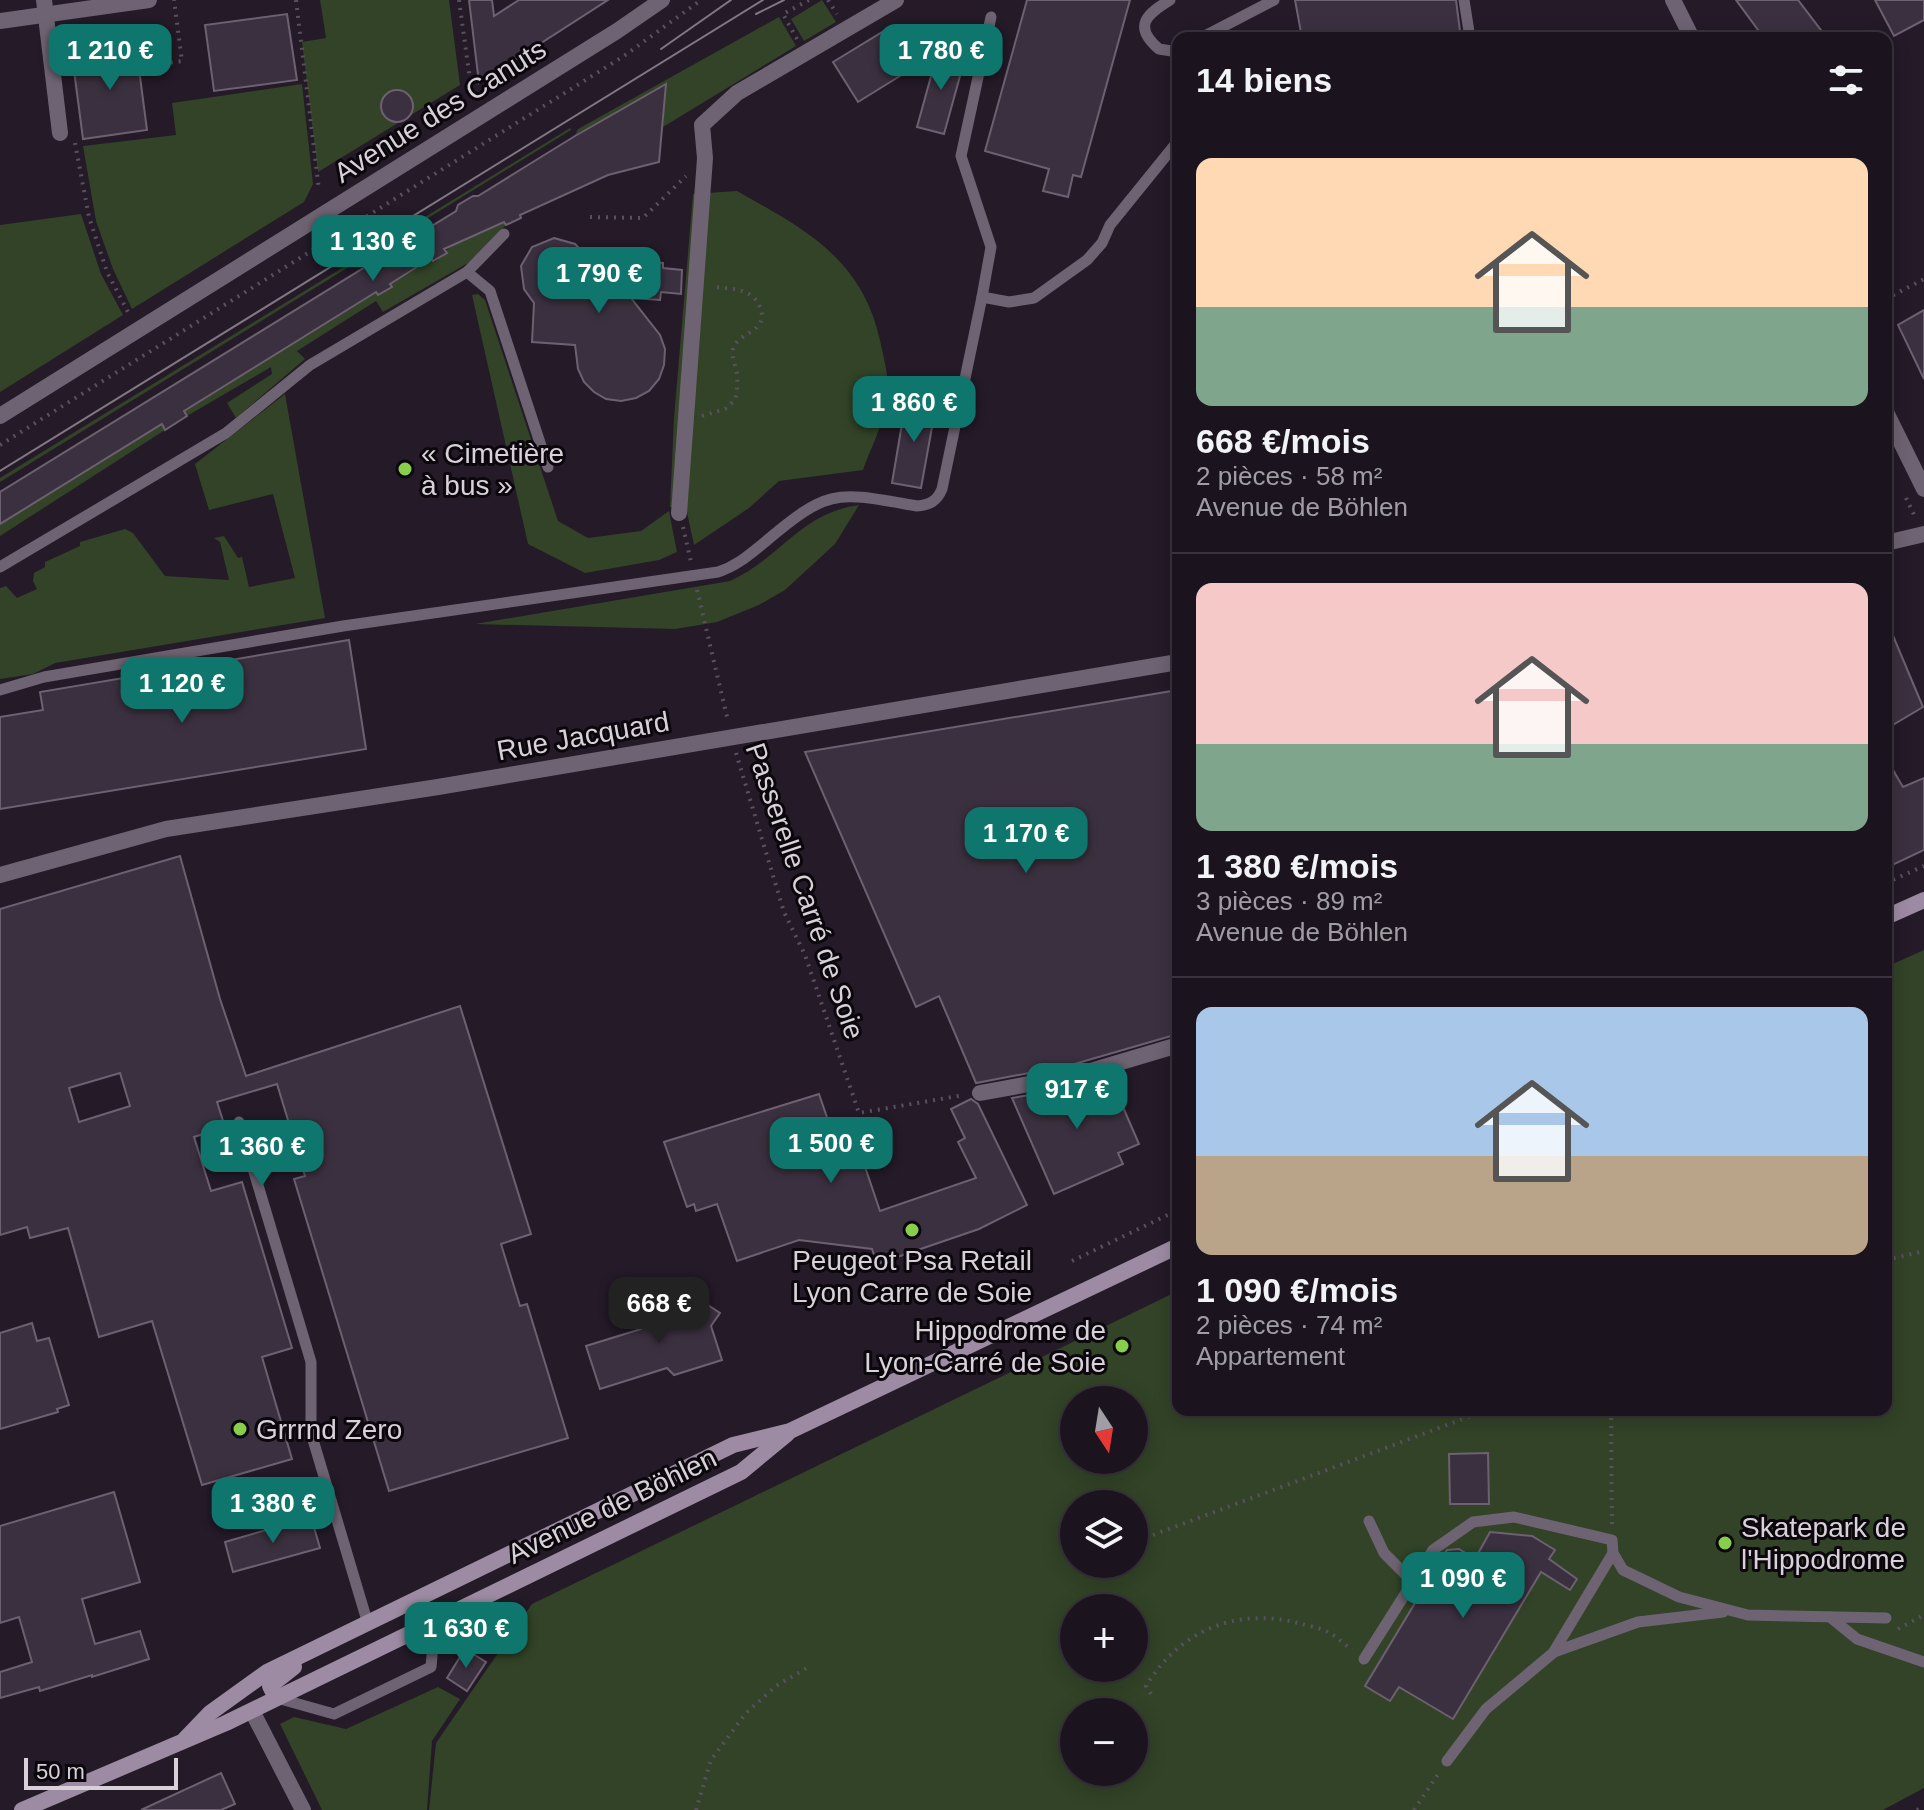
<!DOCTYPE html>
<html lang="fr">
<head>
<meta charset="utf-8">
<style>
  :root { --surface:#1b141e; --page:#241d27; --text:#f1f3f6; --muted:#a09ea4; --line:#39333c; --accent:#0f766e }
  body { margin:0; font-family:Helvetica,sans-serif; background:var(--page); color:var(--text); height:100vh; display:flex; flex-direction:column; font-size:30px; white-space:nowrap }
  * { box-sizing:border-box; margin:0 }
  p { font-size:26px; color:var(--muted) }
  .icon { flex:none; width:44px; height:44px; fill:none; stroke:currentColor; stroke-width:2; stroke-linecap:round; stroke-linejoin:round }
  .map { position:relative; flex:1; overflow:hidden }
  .sheet { position:absolute; left:1172px; top:32px; width:720px; height:1384px; display:flex; flex-direction:column; background:var(--surface); border-radius:16px; box-shadow:0 4px 20px #0003,0 0 0 2px var(--line) }
  .sheet>* { flex:none }
  .needle { width:52px; rotate:168deg }
  .tools { position:absolute; left:1060px; top:1386px; display:grid; gap:16px }
  .tools a { display:grid; place-items:center; width:88px; height:88px; border-radius:50%; background:var(--surface); box-shadow:0 4px 20px #0003,0 0 0 2px var(--line); font-size:40px }
  .scale { position:absolute; left:24px; bottom:20px; width:154px; box-sizing:border-box; padding-left:8px; border:4px solid #d8d1da; border-top:0; font-size:22px; line-height:28px; white-space:nowrap; color:#d8d1da; -webkit-text-stroke:6px #0b070c; paint-order:stroke }
  .price { position:absolute; translate:-50% -68px; padding:0 18px; border-radius:16px; background:var(--accent); color:#fff; font-size:26px; line-height:52px; filter:drop-shadow(0 2px 4px #0008) }
  .price::after { content:''; position:absolute; left:50%; top:48px; width:24px; height:18px; margin-left:-12px; background:inherit; clip-path:polygon(0 0,100% 0,50% 100%) }
  .price.current { background:#222; color:#fff }
  ul { padding:0; list-style:none }
  li { display:grid; align-content:center; gap:16px; height:424px; padding:0 24px }
  li+li { border-top:2px solid var(--line) }
  li span { display:grid; place-items:center; height:248px; border-radius:16px; color:#555 }
  li>.icon { margin-inline-start:auto }
  span .icon { width:144px; height:144px; fill:#fffc; stroke-width:1 }
  li b { font-size:34px }
  h2 { display:flex; justify-content:space-between; align-items:center; height:96px; padding:0 24px; font-size:34px }
  .map>svg:first-child { display:block }
</style>
</head>
<body>
<div class="map">
<svg width="1924" height="1810" viewBox="0 0 1924 1810">
  <rect width="100%" height="100%" fill="#241a28"/>
  <g fill="#324327" fill-rule="evenodd">
    <polygon points="320,0 449,0 460,85 318,172 302,42 326,38"/>
    <polygon points="822,0 836,22 804,41 791,19"/>
    <polygon points="779,17 796,46 663,127 666,85 575,135 578,129"/>
    <polygon points="302,84 313,184 304,202 132,309 113,269 96,221 83,146 176,135 172,103"/>
    <polygon points="570,128 571,130 0,482 0,478"/>
    <path d="M 737,191 C 807,230 864,260 881,345 C 884,359 888,374 888,388 C 888,416 872,445 863,470 L 779,481 L 749,508 L 694,545 L 686,508 L 670,507 L 674,418 L 693,194 Z"/>
    <polygon points="81,214 101,274 123,315 0,392 0,225"/>
    <polygon points="504,222 506,225 468,263 383,312 376,301 297,351 305,359 236,418 227,403 272,374 271,367 187,416 184,411 431,258 435,262 451,246"/>
    <polygon points="478,294 485,300 558,521 588,538 641,531 669,511 677,552 659,560 585,573 528,544 472,295"/>
    <polygon points="285,394 325,618 55,663 33,674 0,679 0,588 6,586 17,598 37,589 33,581 34,573 45,567 45,562 80,546 80,542 125,529 133,533 165,576 229,580 220,542 214,538 224,536 238,558 242,557 249,587 295,578 273,494 209,510 195,464"/>
    <polygon points="162,424 165,430 0,536 0,524"/>
    <path d="M 859,505 L 835,544 L 785,590 L 759,605 L 717,622 L 675,629 L 475,624 L 730,581 C 781,558 800,513 859,505 Z"/>
    <path d="M 1924,950 L 1924,1788 L 1883,1810 L 429,1810 L 436,1743 L 532,1604 L 1178,1291 L 1178,1410 L 1886,1410 L 1886,967 ZM 1074,1400 L 1134,1400 L 1134,1460 L 1074,1460 ZM 1074,1504 L 1134,1504 L 1134,1564 L 1074,1564 ZM 1074,1608 L 1134,1608 L 1134,1668 L 1074,1668 ZM 1074,1712 L 1134,1712 L 1134,1772 L 1074,1772 Z"/>
    <polygon points="438,1687 460,1699 432,1741 427,1810 322,1810 280,1724 294,1717 346,1729"/>
  </g>
  <g fill="#3b303f" stroke="#6d6071" stroke-width="2" fill-rule="evenodd">
    <polygon points="469,0 492,0 494,16 519,0 608,0 479,83"/>
    <polygon points="1027,0 1130,0 1081,177 1073,175 1068,197 1043,191 1049,169 985,151"/>
    <polygon points="1295,0 1456,0 1460,31 1420,38 1302,38"/>
    <polygon points="1736,0 1798,0 1827,38 1764,38"/>
    <polygon points="1875,0 1924,0 1924,20 1894,36"/>
    <polygon points="287,14 297,80 214,91 205,25"/>
    <polygon points="884,31 908,71 858,102 833,62"/>
    <polygon points="136,46 147,130 83,139 72,55"/>
    <polygon points="938,51 965,58 944,134 917,127"/>
    <polygon points="666,84 659,162 608,175 520,215 521,218 506,225 504,222 444,249 447,253 433,261 431,258 390,284 392,287 378,295 376,292 184,411 187,416 165,430 162,424 0,524 0,492 456,211 458,205 473,196 478,196 575,136"/>
    <circle cx="397" cy="106" r="16"/>
    <polygon points="554,238 575,244 589,258 663,263 663,268 682,270 681,294 661,292 660,300 631,298 660,335 665,349 664,365 659,379 649,391 636,398 621,401 606,399 594,392 584,382 578,369 575,345 532,342 534,303 524,289 521,266 532,247"/>
    <polygon points="1924,310 1924,379 1898,325"/>
    <polygon points="906,400 936,405 921,488 892,483"/>
    <polygon points="1886,619 1923,707 1886,729"/>
    <polygon points="349,640 366,749 0,809 0,717 43,710 40,692"/>
    <polygon points="1178,690 1178,1034 1071,1065 976,1083 939,996 916,1007 805,752"/>
    <polygon points="1886,758 1903,787 1924,778 1924,850 1886,868"/>
    <path d="M 180,856 L 220,999 L 246,1076 L 460,1006 L 531,1234 L 501,1244 L 520,1306 L 527,1304 L 568,1438 L 389,1491 L 294,1179 L 305,1176 L 277,1084 L 217,1102 L 225,1127 L 194,1137 L 211,1191 L 242,1182 L 292,1348 L 262,1357 L 292,1459 L 202,1485 L 152,1321 L 99,1337 L 68,1228 L 30,1238 L 27,1227 L 0,1235 L 0,909 ZM 120,1073 L 130,1106 L 79,1122 L 69,1088 Z"/>
    <polygon points="1110,1077 1139,1144 1118,1153 1123,1164 1054,1194 1012,1098 1076,1087"/>
    <polygon points="819,1094 842,1161 861,1155 880,1211 976,1178 958,1142 965,1138 951,1109 971,1099 978,1104 1027,1205 979,1229 877,1264 872,1249 799,1240 737,1261 717,1204 696,1211 694,1204 687,1207 664,1142"/>
    <polygon points="688,1292 720,1313 711,1326 722,1360 674,1375 667,1368 600,1389 586,1346 641,1329 638,1318 676,1306 677,1309"/>
    <polygon points="32,1323 37,1341 49,1338 69,1405 57,1409 58,1412 0,1429 0,1333"/>
    <polygon points="1488,1453 1489,1504 1450,1504 1449,1454"/>
    <polygon points="114,1492 140,1582 82,1599 95,1644 140,1631 149,1659 92,1677 92,1675 40,1691 39,1687 0,1698 0,1672 32,1662 19,1617 0,1623 0,1526"/>
    <polygon points="311,1517 320,1548 233,1572 225,1542"/>
    <polygon points="1490,1532 1532,1536 1555,1550 1549,1559 1577,1579 1570,1590 1541,1572 1453,1719 1399,1687 1390,1701 1365,1686 1447,1550 1459,1549 1475,1559"/>
    <polygon points="465,1649 486,1662 467,1691 447,1678"/>
    <polygon points="221,1773 235,1804 221,1810 141,1810"/>
  </g>
  <g fill="none" stroke-linecap="round" stroke-linejoin="round">
    <g stroke="#5a515e" stroke-width="4" stroke-dasharray="2 6" stroke-linecap="butt">
      <polyline points="296,0 319,190"/>
      <polyline points="459,0 472,94"/>
      <polyline points="828,0 837,14"/>
      <polyline points="797,39 783,14 809,0"/>
      <polyline points="139,67 182,61 174,0"/>
      <polyline points="75,143 89,217 107,272 129,314"/>
      <polyline points="590,217 643,218 686,176"/>
      <polyline points="1886,299 1924,279"/>
      <path d="M 702,416 L 725,409 L 735,400 C 737,391 738,383 737,374 C 736,366 731,357 733,349 C 737,332 772,332 759,305 C 751,288 731,289 714,287"/>
      <polyline points="0,445 624,56 701,0"/>
      <polyline points="1906,498 1916,519"/>
      <polyline points="683,527 691,562"/>
      <polyline points="697,590 728,721"/>
      <polyline points="736,753 784,912 805,955 859,1113 964,1095"/>
      <polyline points="1886,883 1924,866"/>
      <polyline points="1886,1260 1924,1251"/>
      <polyline points="1072,1261 1178,1210"/>
      <polyline points="1611,1410 1612,1524"/>
      <polyline points="1153,1535 1487,1410"/>
      <polyline points="1898,1629 1924,1615"/>
      <path d="M 1151,1694 L 1146,1686 C 1179,1631 1236,1607 1298,1623 C 1307,1626 1319,1627 1328,1632 C 1336,1636 1344,1644 1352,1650"/>
      <polyline points="696,1810 711,1760 746,1713 776,1686 810,1666"/>
      <polyline points="1414,1810 1439,1773"/>
      <polyline points="1917,1810 1924,1806"/>
    </g>
    <g stroke="#6e6372" stroke-width="11">
      <path d="M 1170,0 C 1147,14 1132,26 1159,49 L 1178,52"/>
      <polyline points="1464,0 1470,38"/>
      <polyline points="1201,38 1274,0"/>
      <polyline points="467,272 490,291 548,467"/>
      <polyline points="982,297 991,247 961,156 991,17"/>
      <polyline points="0,567 226,433 310,365 467,272 504,234"/>
      <path d="M 0,690 L 44,677 L 343,626 L 718,572 C 737,566 750,554 765,542 C 830,487 836,492 917,506 C 930,505 937,501 942,489 L 982,297 L 1009,302 L 1034,298 L 1087,260 L 1102,243 L 1110,225 L 1178,141"/>
      <polyline points="239,1122 311,1362 311,1433 368,1624"/>
      <polyline points="1369,1521 1384,1553 1413,1582"/>
      <polyline points="1830,1617 1857,1639 1924,1662"/>
      <polyline points="1554,1652 1638,1622 1723,1612"/>
      <polyline points="1364,1659 1433,1550 1473,1522 1514,1517 1612,1540 1613,1553 1623,1570 1679,1597 1748,1615 1886,1618"/>
      <polyline points="277,1698 334,1714 431,1667 435,1621"/>
      <polyline points="1447,1761 1486,1709 1553,1653 1613,1553"/>
    </g>
    <g stroke="#6e6372" stroke-width="16">
      <polyline points="44,0 60,133"/>
      <polyline points="1673,0 1692,38"/>
      <polyline points="0,21 149,0"/>
      <polyline points="1886,412 1924,489"/>
      <polyline points="0,416 617,31 662,0"/>
      <polyline points="679,513 705,158 702,125 737,93 896,0"/>
      <polyline points="1886,543 1924,534"/>
      <polyline points="0,875 166,829 438,787 1178,662"/>
      <polyline points="980,1093 1074,1076 1178,1045"/>
      <polyline points="252,1711 303,1810"/>
    </g>
    <g stroke="#9d8ba3" stroke-width="16">
      <polyline points="1886,917 1924,900"/>
      <polyline points="276,1698 270,1686 294,1667"/>
      <polyline points="185,1739 210,1713 267,1672 733,1445 790,1431 1178,1246"/>
      <polyline points="22,1810 226,1723 741,1472 787,1434"/>
    </g>
    <g stroke="#817884" stroke-width="2">
      <polyline points="756,14 784,0"/>
      <polyline points="661,49 731,0"/>
      <polyline points="0,471 763,0"/>
    </g>
  </g>
  <g fill="#87cf4a" stroke="#0b070c" stroke-width="3">
    <circle cx="405" cy="469" r="8"/>
    <circle cx="912" cy="1230" r="8"/>
    <circle cx="1122" cy="1346" r="8"/>
    <circle cx="240" cy="1429" r="8"/>
    <circle cx="1725" cy="1543" r="8"/>
  </g>
  <g text-anchor="middle" dominant-baseline="central" stroke-width="6" stroke-linejoin="round" paint-order="stroke">
    <g font-size="28" fill="#d8d1da" stroke="#0b070c">
      <text transform="translate(440 111) rotate(-32)">Avenue des Canuts</text>
      <text transform="translate(583 736) rotate(-10)">Rue Jacquard</text>
      <text transform="translate(805 891) rotate(71)">Passerelle Carré de Soie</text>
      <text transform="translate(612 1506) rotate(-26)">Avenue de Böhlen</text>
    </g>
    <g font-size="28" fill="#d8d1da" stroke="#0b070c" text-anchor="start">
      <text x="421" y="453">« Cimetière<tspan x="421" dy="32">à bus »</tspan></text>
      <text x="912" y="1260" text-anchor="middle">Peugeot Psa Retail<tspan x="912" dy="32">Lyon Carre de Soie</tspan></text>
      <text x="1106" y="1330" text-anchor="end">Hippodrome de<tspan x="1106" dy="32">Lyon-Carré de Soie</tspan></text>
      <text x="256" y="1429">Grrrnd Zero</text>
      <text x="1741" y="1527">Skatepark de<tspan x="1741" dy="32">l'Hippodrome</tspan></text>
    </g>
  </g>
</svg>
<div class="tools">
<a><svg class="needle" viewBox="-14 -14 28 28"><path d="M0-13l5 13h-10z" fill="#e53935"/><path d="M0 13l5-13h-10z" fill="#a09ea4"/></svg></a>
<a><svg class="icon" aria-label="layers" viewBox="0 0 24 24"><path d="M12 4l9 5-9 5-9-5zM3 14l9 5 9-5"/></svg></a>
<a>+</a>
<a>−</a>
</div>
<div class="scale">50 m</div>
<b class="price" style="left:110px;top:92px">1 210 €</b>
<b class="price" style="left:941px;top:92px">1 780 €</b>
<b class="price" style="left:373px;top:283px">1 130 €</b>
<b class="price" style="left:599px;top:315px">1 790 €</b>
<b class="price" style="left:914px;top:444px">1 860 €</b>
<b class="price" style="left:182px;top:725px">1 120 €</b>
<b class="price" style="left:1026px;top:875px">1 170 €</b>
<b class="price" style="left:1077px;top:1131px">917 €</b>
<b class="price" style="left:831px;top:1185px">1 500 €</b>
<b class="price" style="left:262px;top:1188px">1 360 €</b>
<b class="price current" style="left:659px;top:1345px">668 €</b>
<b class="price" style="left:273px;top:1545px">1 380 €</b>
<b class="price" style="left:1463px;top:1620px">1 090 €</b>
<b class="price" style="left:466px;top:1670px">1 630 €</b>
<section class="sheet">
<h2>14 biens<svg class="icon" aria-label="filters" viewBox="0 0 24 24"><path d="M4 7h16M4 17h16"/><circle cx="9" cy="7" r="2"/><circle cx="15" cy="17" r="2"/></svg></h2>
<ul>
<li><span style="background:linear-gradient(#ffd9b3 60%,#7fa58c 0)"><svg class="icon" aria-label="home" viewBox="0 0 24 24"><path d="M3 11l9-7 9 7M6 9v11h12V9"/></svg></span><div><b>668 €/mois</b><p>2 pièces · 58 m²</p><p>Avenue de Böhlen</p></div></li>
<li><span style="background:linear-gradient(#f6c9c9 65%,#7fa58c 0)"><svg class="icon" aria-label="home" viewBox="0 0 24 24"><path d="M3 11l9-7 9 7M6 9v11h12V9"/></svg></span><div><b>1 380 €/mois</b><p>3 pièces · 89 m²</p><p>Avenue de Böhlen</p></div></li>
<li><span style="background:linear-gradient(#a9c7e8 60%,#b9a48a 0)"><svg class="icon" aria-label="home" viewBox="0 0 24 24"><path d="M3 11l9-7 9 7M6 9v11h12V9"/></svg></span><div><b>1 090 €/mois</b><p>2 pièces · 74 m²</p><p>Appartement</p></div></li>
</ul>
</section>
</div>
</body>
</html>
